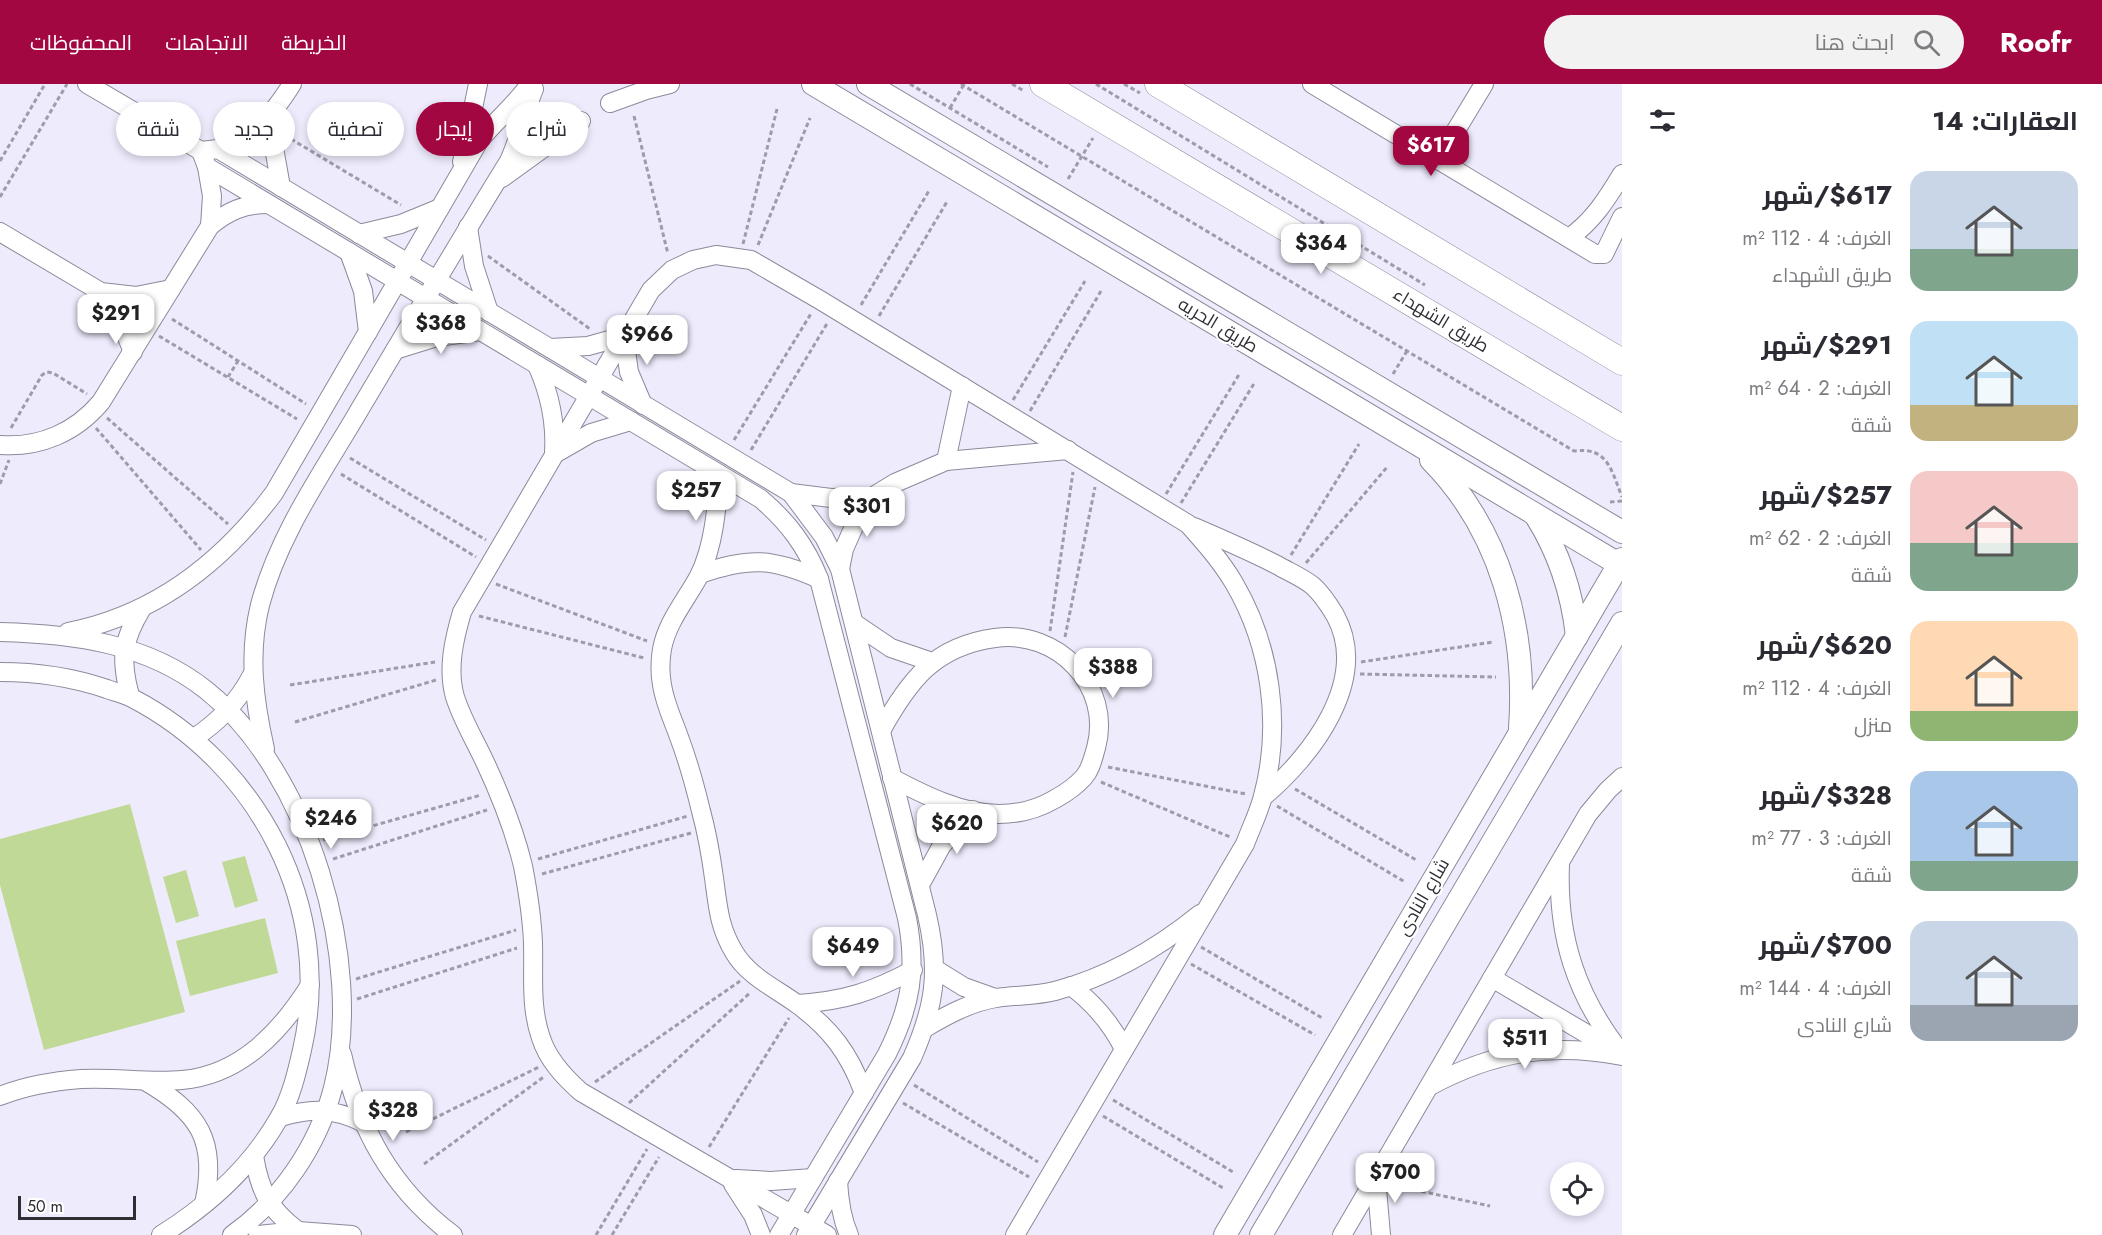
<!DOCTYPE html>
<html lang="ar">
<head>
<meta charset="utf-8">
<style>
  :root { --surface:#fff; --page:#f2f2f3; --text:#2b2b33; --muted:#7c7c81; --accent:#a20742 }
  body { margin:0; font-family:Jost,Cairo,sans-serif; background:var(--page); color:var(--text); direction:rtl; height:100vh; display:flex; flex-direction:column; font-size:22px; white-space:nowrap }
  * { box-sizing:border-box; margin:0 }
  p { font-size:20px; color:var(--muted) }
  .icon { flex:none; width:33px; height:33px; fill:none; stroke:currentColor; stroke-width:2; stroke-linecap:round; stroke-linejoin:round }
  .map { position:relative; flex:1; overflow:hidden; direction:ltr }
  .details { display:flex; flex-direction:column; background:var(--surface); width:480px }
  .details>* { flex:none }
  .guide { position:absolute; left:18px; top:18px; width:570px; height:54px; direction:rtl; display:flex; gap:12px }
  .controls { position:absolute; left:1550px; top:1078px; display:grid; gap:12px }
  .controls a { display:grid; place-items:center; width:54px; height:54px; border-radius:50%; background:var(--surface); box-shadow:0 3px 9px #0003; font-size:30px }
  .scale { position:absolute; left:18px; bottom:15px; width:118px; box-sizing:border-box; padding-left:6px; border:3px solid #2f2e34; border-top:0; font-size:16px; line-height:21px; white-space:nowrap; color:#2f2e34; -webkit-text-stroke:4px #fff; paint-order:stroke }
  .price { position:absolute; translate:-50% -51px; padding:0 14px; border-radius:12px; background:#fff; color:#222; font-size:20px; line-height:39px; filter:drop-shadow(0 2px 3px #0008) }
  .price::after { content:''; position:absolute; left:50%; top:36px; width:18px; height:14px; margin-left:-9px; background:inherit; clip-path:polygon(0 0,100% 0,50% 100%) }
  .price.active { background:var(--accent); color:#fff }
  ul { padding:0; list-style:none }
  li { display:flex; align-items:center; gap:18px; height:150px; padding:0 24px }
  li span { display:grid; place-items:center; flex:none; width:168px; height:120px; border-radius:18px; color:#555 }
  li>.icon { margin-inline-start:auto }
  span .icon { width:72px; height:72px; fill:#fffc; stroke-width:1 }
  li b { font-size:26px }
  h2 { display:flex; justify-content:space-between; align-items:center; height:72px; padding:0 24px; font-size:26px }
  .tag { padding:0 21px; border-radius:27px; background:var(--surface); box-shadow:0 3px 9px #0003; font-size:21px; line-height:54px }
  .tag.active { background:var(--accent); color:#fff }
  header { display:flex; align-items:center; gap:36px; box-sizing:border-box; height:84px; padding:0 30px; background:var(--accent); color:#fff }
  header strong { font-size:28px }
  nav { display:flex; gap:33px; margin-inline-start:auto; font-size:21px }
  .search { width:420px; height:54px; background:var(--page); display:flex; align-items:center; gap:15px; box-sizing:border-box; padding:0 21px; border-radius:33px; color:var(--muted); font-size:22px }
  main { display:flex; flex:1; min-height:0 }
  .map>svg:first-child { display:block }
</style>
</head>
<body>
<header>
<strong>Roofr</strong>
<div class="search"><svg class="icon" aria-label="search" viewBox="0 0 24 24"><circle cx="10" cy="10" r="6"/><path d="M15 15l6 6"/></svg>ابحث هنا</div>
<nav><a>الخريطة</a><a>الاتجاهات</a><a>المحفوظات</a></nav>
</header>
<main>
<section class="details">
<h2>العقارات: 14<svg class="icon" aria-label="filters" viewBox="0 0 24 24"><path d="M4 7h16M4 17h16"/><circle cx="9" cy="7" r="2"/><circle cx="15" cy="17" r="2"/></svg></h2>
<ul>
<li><span style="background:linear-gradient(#c9d6e8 65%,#7fa58c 0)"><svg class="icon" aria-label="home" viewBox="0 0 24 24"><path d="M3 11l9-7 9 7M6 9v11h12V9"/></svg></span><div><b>$617/شهر</b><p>الغرف: 4 · 112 m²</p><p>طريق الشهداء</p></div></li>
<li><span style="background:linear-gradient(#bfe0f5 70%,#c2b280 0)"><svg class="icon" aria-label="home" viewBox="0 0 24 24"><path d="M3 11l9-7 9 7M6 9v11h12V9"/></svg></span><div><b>$291/شهر</b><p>الغرف: 2 · 64 m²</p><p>شقة</p></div></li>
<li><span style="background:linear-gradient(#f6c9c9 60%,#7fa58c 0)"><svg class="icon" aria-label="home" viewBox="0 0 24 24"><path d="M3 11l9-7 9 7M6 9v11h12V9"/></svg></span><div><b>$257/شهر</b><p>الغرف: 2 · 62 m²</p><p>شقة</p></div></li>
<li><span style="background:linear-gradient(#ffd9b3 75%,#8fb573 0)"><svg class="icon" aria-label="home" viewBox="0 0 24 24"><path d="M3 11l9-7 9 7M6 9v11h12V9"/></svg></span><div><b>$620/شهر</b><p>الغرف: 4 · 112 m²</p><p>منزل</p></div></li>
<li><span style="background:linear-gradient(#a9c7e8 75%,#7fa58c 0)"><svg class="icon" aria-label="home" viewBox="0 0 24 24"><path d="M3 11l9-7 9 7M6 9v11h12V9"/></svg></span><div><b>$328/شهر</b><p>الغرف: 3 · 77 m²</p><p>شقة</p></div></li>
<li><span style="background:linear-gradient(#c9d6e8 70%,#9aa5b1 0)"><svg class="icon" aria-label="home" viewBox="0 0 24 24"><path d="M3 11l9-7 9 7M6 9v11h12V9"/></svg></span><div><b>$700/شهر</b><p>الغرف: 4 · 144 m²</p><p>شارع النادى</p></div></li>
</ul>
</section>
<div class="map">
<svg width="1622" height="1151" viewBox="0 0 1622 1151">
  <rect width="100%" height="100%" fill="#edebfc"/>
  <g fill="#c1d996">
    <polygon points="130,720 185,928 44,966 0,801 0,755"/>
    <polygon points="245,772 258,817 235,824 222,778"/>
    <polygon points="186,786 199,832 176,839 163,793"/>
    <polygon points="265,834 278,889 190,912 176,857"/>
  </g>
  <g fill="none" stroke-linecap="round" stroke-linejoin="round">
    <g stroke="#8c8a9a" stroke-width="20">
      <g id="minor">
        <path d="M 87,0 L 201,67 L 207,83 L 761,415 C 788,438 806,462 819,495 L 907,834 C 917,886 911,922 887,970 L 779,1151"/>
        <polyline points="1312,0 1595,170 1604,170 1622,133"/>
        <polyline points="610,19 646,6 670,0"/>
        <polyline points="277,24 274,64 281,103"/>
        <path d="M 218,65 C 256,49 270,35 292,0"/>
        <path d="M 201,67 L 218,65 L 791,409 L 824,453 L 840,485 L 927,831 C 940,887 935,922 912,974 L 806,1151"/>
        <polyline points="1438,76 1484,0"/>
        <polyline points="462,78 478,0"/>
        <polyline points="207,83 212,112 210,142"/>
        <polyline points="502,94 581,37"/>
        <polyline points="468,143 474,182 489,228"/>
        <polyline points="0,148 101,208 136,212 171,205"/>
        <polyline points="359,150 401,140 440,124"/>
        <path d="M 1569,154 C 1593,137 1607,115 1622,90"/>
        <polyline points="349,168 363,207 368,248"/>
        <polyline points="101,208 120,236 133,268"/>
        <polyline points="550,264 588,262 624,252 629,288 643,321"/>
        <polyline points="395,266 437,253 480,247"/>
        <path d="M 537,281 C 550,310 556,337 554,369"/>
        <path d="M 0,361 C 40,364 76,348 101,318 L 210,142 C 228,127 244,120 268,120"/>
        <polyline points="558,368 591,349 631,337"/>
        <polyline points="946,377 962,302"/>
        <path d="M 719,390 C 717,423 714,462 699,492 C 686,516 667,538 662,565 C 660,577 660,590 662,601 C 665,620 673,636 679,653 C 688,677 695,702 701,727 C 707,749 711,772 714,794 C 718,823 719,843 734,868 C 748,892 775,904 797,920 C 831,945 849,969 864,1009"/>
        <polyline points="791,409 831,414 872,413"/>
        <path d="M 1194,443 C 1222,455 1250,467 1277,481 C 1289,488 1302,493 1313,502 C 1322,510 1329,521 1335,531 C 1371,596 1311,673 1263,713"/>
        <polyline points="840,485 844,465 860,429 872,413 895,399 946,377 1068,366"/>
        <path d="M 700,490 C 749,473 772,474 819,495"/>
        <polyline points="854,539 891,564 932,578"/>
        <path d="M 0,548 C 73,550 147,559 206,606 C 309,688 365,877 333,1004 C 318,1062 281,1116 232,1151"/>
        <path d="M 68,548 C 155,531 221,480 274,409 L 479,57 C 495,37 515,21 530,0"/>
        <path d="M 0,588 C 37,588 72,593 107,605 C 115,608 124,610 132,614 C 259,680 335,824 302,966 C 297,988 291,1014 279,1034 C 251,1083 209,1121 161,1151"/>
        <path d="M 130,612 C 120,575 122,557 142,524"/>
        <path d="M 881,647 C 909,596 935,562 995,554 C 1057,545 1113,602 1096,664 C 1093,674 1091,685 1084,693 C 1076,702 1066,709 1055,715 C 1038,725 1019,730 999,730 C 962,730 924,711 892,694"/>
        <path d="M 194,654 C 220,637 238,618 252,591"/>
        <path d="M 265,665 C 254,616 248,570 260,521 C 278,452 321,391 357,330 C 407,246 457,161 509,77 C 520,54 524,29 534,5"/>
        <path d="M 1560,780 C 1557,853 1576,912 1622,970"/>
        <polyline points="920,801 942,761 973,726"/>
        <polyline points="935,885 964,903 995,914"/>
        <polyline points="1492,894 1614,966"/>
        <path d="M 1071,902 C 1095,920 1111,939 1124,965"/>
        <path d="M 797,920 C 844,917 872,908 913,886"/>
        <path d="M 925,944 C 947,931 971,918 996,914 C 1016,911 1036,912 1055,907 C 1108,893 1158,864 1200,830"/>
        <path d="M 342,970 C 359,1045 391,1104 453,1151"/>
        <path d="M 145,997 C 199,1028 218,1057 204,1120"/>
        <path d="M 1430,1002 C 1493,968 1551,958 1622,972"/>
        <path d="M 0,1012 C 25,1002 54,997 81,995 C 115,993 148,999 182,996 C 241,991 281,947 310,901"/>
        <path d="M 280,1033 C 312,1024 332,1024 362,1038"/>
        <path d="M 254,1072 C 260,1108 269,1125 298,1147"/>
        <polyline points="1376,1093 1381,1151"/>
        <polyline points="736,1095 771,1097 813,1094"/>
        <path d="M 838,1097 C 839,1116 841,1133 849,1151"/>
        <polyline points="733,1100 753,1131 761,1151"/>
        <polyline points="258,1151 298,1147 352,1151"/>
        <path d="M 827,1151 L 581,1008 C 564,993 548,976 541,954 C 530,923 534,892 533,859 C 532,833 528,808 523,782 C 514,745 500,710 484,676 C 474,655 462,635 455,613 C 447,585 454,555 462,528 L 651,206 L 672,186 L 693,176 L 716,171 L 751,176 L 820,216 L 1188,440 C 1205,459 1221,477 1234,499 C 1271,562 1282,641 1263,712 C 1259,728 1251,744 1245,760 L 1015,1151"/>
        <polyline points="1342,1151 1588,730 1608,706 1622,693"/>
      </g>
    </g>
    <g stroke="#8c8a9a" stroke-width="24">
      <g id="tertiary">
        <polyline points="813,0 1622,482"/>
        <polyline points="868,0 1622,448"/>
        <path d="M 1431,376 C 1501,447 1527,546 1520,644"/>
        <path d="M 1536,432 C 1560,470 1572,508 1577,552"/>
        <polyline points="1225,1151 1622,475"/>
        <polyline points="1261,1151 1622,539"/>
      </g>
    </g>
    <g stroke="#8c8a9a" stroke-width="27">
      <g id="secondary">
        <polyline points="1043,0 1622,344"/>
        <polyline points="1158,0 1622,278"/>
      </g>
    </g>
    <g stroke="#9e9ca9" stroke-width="3" stroke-dasharray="4.5 3" stroke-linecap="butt">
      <polyline points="910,0 1048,83"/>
      <path d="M 961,0 L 1574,367 C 1608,362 1612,388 1622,413"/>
      <polyline points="1012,0 1024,7"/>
      <polyline points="1096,0 1425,201"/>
      <polyline points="1124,0 1140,9"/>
      <polyline points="950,24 963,2"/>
      <polyline points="634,32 668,170"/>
      <polyline points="291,55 401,121"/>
      <polyline points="0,77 45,0"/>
      <polyline points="1068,95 1093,54"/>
      <polyline points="0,113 67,0"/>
      <polyline points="743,160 777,25"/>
      <polyline points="758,161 810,34"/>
      <polyline points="488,172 590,245"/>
      <polyline points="861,221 930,105"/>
      <polyline points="879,232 948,116"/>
      <polyline points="172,235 306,320"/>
      <polyline points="159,252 297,335"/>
      <polyline points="1393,290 1407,267"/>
      <polyline points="228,293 238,277"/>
      <polyline points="1013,316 1085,197"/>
      <polyline points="1030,327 1101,207"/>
      <polyline points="107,334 228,440"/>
      <polyline points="11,344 42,291 47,288 53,289 87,310"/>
      <polyline points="96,344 201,466"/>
      <polyline points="734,356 812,228"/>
      <polyline points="751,366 828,238"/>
      <polyline points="350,374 486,456"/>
      <polyline points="341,390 476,473"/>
      <polyline points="0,400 9,376"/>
      <polyline points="1166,410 1240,289"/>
      <polyline points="1610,418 1622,417"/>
      <polyline points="1181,419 1255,298"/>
      <polyline points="1291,471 1359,360"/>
      <polyline points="1306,479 1388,382"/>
      <polyline points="496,500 647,557"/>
      <polyline points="479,532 644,574"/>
      <polyline points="1050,547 1073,388"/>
      <polyline points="1065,553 1095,403"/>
      <polyline points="1361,578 1493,558"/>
      <polyline points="1360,590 1496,593"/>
      <polyline points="290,601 435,578"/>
      <polyline points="295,638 436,596"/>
      <polyline points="1108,683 1246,710"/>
      <polyline points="1101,698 1230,753"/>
      <polyline points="1295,705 1418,777"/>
      <polyline points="1277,722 1405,798"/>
      <polyline points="323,756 481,711"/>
      <polyline points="333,775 487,726"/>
      <polyline points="538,775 688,732"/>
      <polyline points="542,790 691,749"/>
      <polyline points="1201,863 1324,935"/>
      <polyline points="1191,880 1315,951"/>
      <polyline points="356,895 516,846"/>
      <polyline points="357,915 517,864"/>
      <polyline points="595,998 740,897"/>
      <polyline points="914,1001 1038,1078"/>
      <polyline points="1113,1016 1233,1088"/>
      <polyline points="629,1019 751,908"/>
      <polyline points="903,1019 1029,1093"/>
      <polyline points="1103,1032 1223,1104"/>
      <polyline points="406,1048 539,983"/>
      <polyline points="709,1063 789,934"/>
      <polyline points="424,1080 545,992"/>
      <polyline points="1392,1101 1490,1122"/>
      <polyline points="596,1151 647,1065"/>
      <polyline points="612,1151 659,1073"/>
    </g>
    <use href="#minor" stroke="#fff" stroke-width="18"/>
    <use href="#tertiary" stroke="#fff" stroke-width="22"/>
    <use href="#secondary" stroke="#fff" stroke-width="26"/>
  </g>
  <g text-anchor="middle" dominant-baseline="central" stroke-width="4.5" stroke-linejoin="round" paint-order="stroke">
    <g font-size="18" fill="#2f2e34" stroke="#fff">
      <text transform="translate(1441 236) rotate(31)">طريق الشهداء</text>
      <text transform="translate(1218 241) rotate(31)">طريق الحريه</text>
      <text transform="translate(1423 813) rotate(-60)">شارع النادى</text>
    </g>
  </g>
</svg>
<div class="controls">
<a><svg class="icon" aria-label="locate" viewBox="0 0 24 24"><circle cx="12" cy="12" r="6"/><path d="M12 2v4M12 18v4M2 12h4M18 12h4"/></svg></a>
</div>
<div class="scale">50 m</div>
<b class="price active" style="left:1431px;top:93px">$617</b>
<b class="price" style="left:1321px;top:191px">$364</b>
<b class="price" style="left:116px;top:261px">$291</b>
<b class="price" style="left:441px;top:271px">$368</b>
<b class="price" style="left:647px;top:282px">$966</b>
<b class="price" style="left:696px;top:438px">$257</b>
<b class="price" style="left:867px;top:454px">$301</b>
<b class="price" style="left:1113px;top:615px">$388</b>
<b class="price" style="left:331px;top:766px">$246</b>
<b class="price" style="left:957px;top:771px">$620</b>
<b class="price" style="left:853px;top:894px">$649</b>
<b class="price" style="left:1525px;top:986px">$511</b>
<b class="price" style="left:393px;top:1058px">$328</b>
<b class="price" style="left:1395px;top:1120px">$700</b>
<div class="guide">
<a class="tag">شراء</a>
<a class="tag active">إيجار</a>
<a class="tag">تصفية</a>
<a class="tag">جديد</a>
<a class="tag">شقة</a>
</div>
</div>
</main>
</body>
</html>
